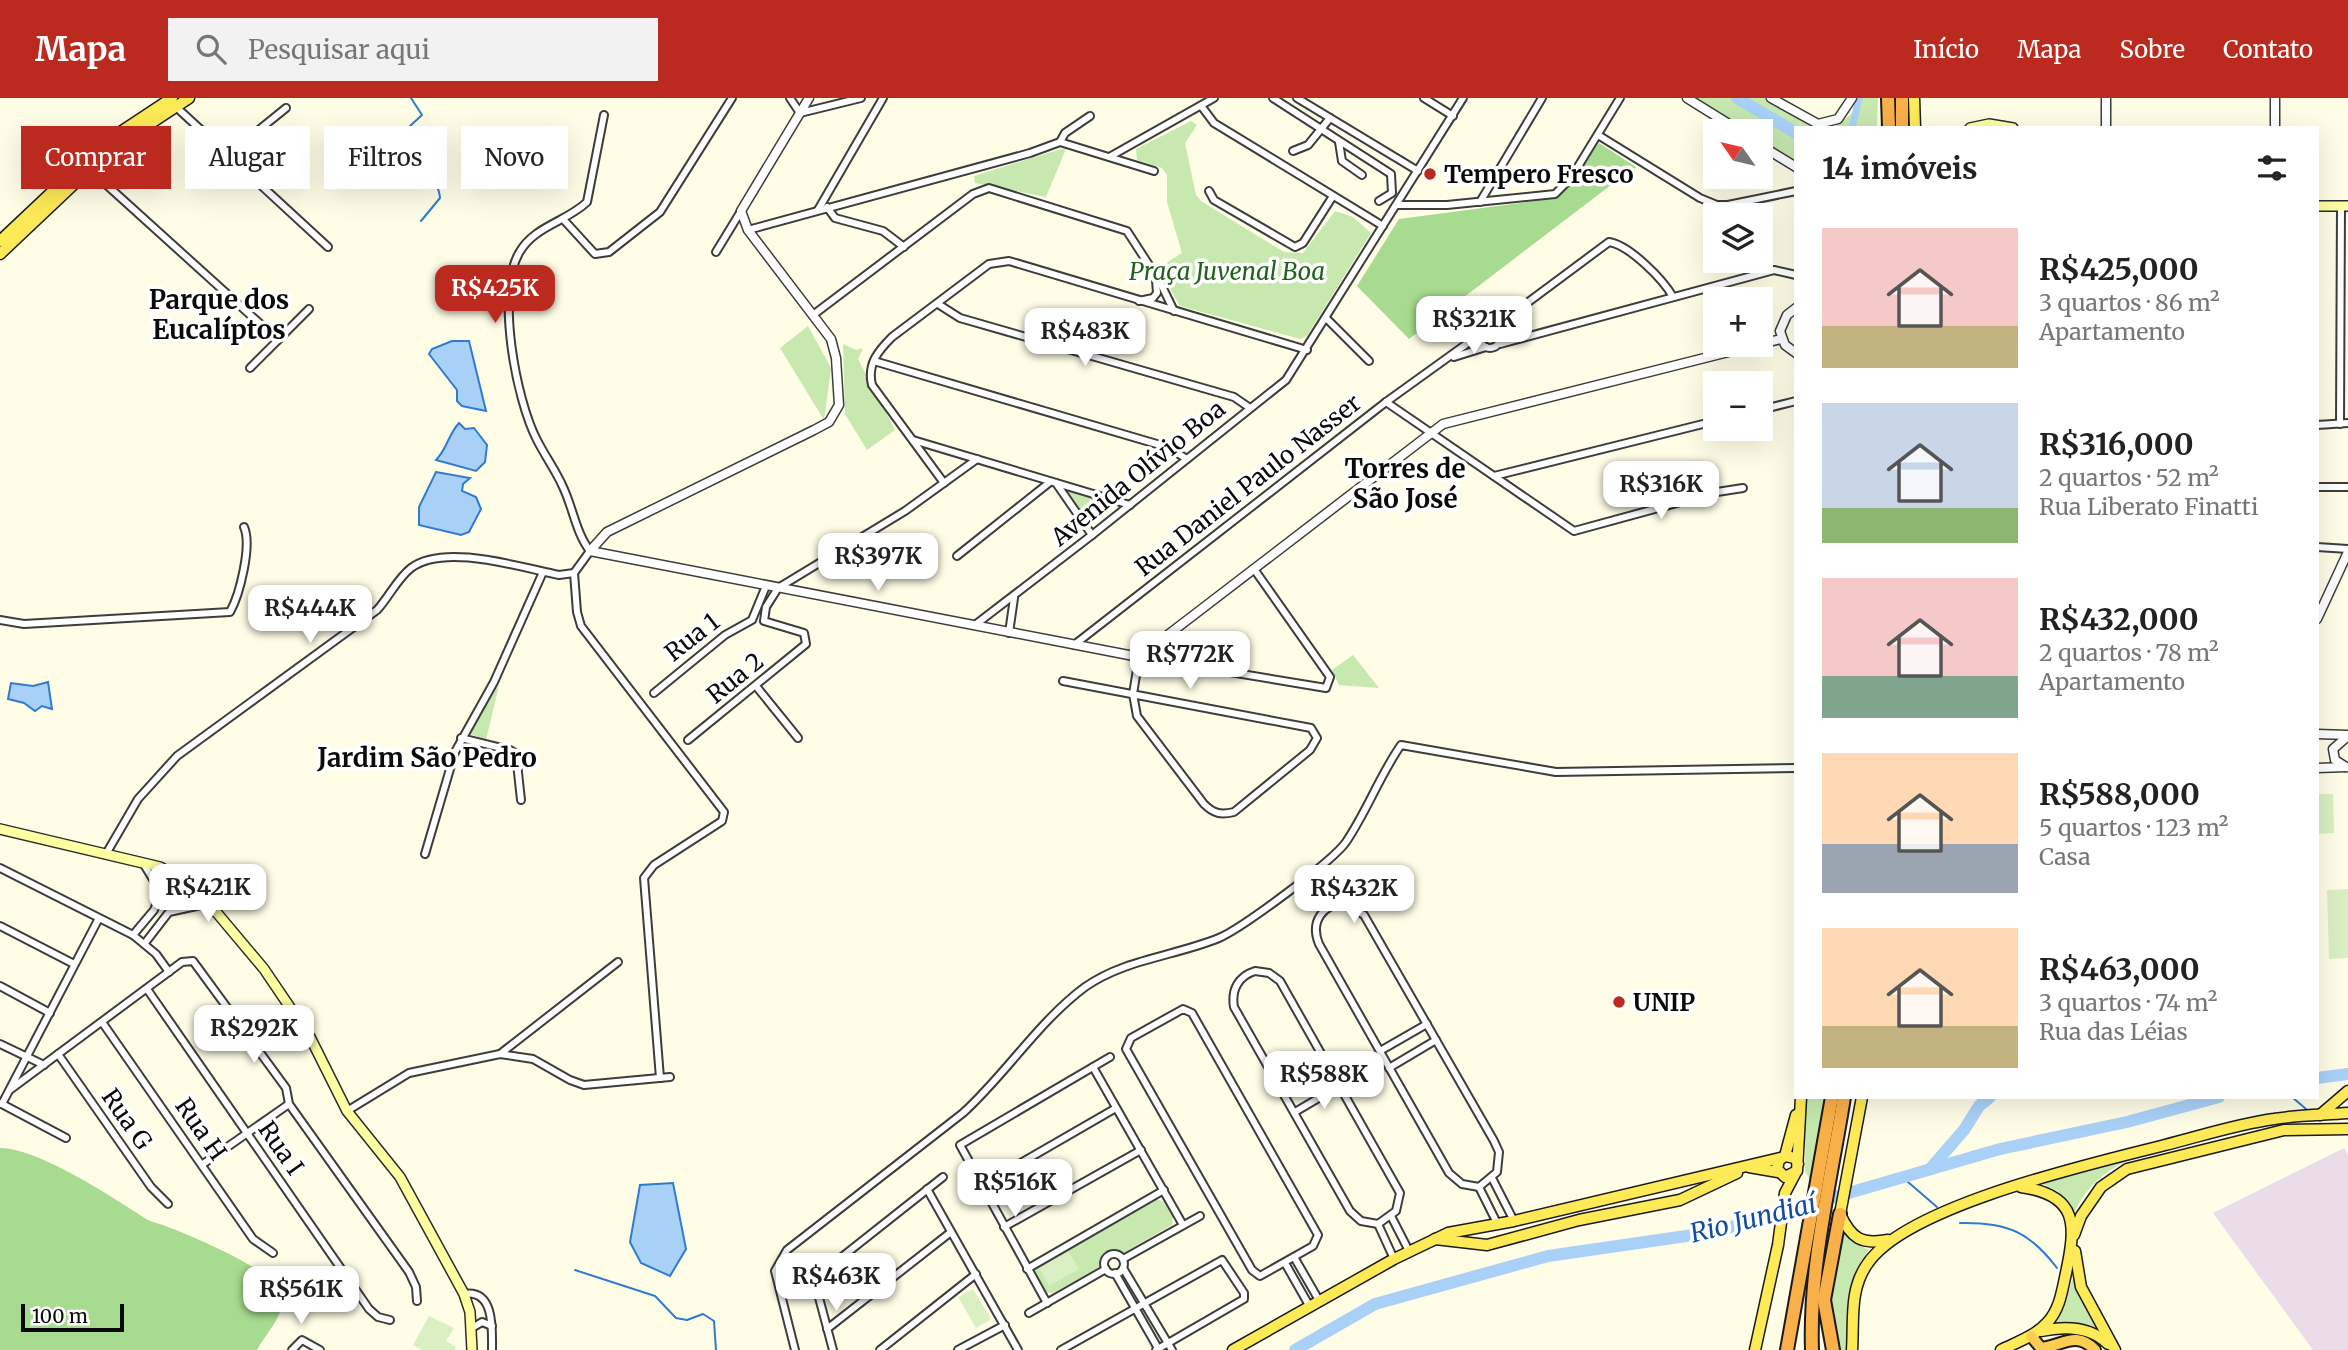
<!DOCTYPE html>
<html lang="pt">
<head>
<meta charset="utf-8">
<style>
  :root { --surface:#fff; --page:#f2f2f2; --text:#222; --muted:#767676; --accent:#bc2a1f }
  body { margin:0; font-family:Merriweather,serif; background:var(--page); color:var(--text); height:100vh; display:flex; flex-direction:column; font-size:26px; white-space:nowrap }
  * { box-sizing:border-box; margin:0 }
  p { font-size:23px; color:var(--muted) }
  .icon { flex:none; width:38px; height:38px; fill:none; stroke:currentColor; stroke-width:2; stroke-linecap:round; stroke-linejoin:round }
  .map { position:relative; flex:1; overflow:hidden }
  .drawer { position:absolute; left:1794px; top:28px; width:525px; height:973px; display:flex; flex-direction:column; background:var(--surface); border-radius:0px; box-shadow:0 7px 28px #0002 }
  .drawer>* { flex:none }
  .banner { position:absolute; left:21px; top:28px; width:665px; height:63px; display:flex; gap:14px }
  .needle { width:46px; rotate:304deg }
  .tools { position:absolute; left:1703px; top:21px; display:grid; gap:14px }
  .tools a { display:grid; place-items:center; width:70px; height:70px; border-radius:0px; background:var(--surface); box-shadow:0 7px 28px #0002; font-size:35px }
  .scale { position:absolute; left:21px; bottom:18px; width:103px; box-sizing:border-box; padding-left:7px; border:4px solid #0a0a0a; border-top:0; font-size:19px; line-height:24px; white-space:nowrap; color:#0a0a0a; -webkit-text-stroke:5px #fff; paint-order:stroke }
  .price { position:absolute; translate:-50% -60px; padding:0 16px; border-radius:14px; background:#fff; color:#222; font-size:23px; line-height:46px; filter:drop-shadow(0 2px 4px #0008) }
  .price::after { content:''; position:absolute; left:50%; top:42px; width:21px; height:16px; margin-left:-10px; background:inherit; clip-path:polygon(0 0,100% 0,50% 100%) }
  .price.selected { background:var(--accent); color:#fff }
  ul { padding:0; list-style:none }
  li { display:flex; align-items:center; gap:21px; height:175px; padding:0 28px }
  li span { display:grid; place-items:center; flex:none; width:196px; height:140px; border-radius:0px; color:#555 }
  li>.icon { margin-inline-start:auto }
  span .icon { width:84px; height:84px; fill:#fffc; stroke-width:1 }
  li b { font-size:30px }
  h2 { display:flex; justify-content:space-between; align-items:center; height:84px; padding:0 28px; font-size:30px }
  .tag { padding:0 24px; border-radius:0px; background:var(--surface); box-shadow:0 7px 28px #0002; font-size:24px; line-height:63px }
  .tag.selected { background:var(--accent); color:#fff }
  header { display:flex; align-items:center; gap:42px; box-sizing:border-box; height:98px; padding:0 35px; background:var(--accent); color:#fff }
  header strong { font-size:33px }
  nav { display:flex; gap:38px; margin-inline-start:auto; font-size:24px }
  .search { width:490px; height:63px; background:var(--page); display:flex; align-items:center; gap:18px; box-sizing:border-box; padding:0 24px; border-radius:0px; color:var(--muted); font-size:26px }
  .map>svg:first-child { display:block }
</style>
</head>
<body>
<header>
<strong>Mapa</strong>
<div class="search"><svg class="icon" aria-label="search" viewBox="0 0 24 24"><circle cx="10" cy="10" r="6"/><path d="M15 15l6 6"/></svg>Pesquisar aqui</div>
<nav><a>Início</a><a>Mapa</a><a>Sobre</a><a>Contato</a></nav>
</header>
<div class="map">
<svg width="2348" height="1252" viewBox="0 0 2348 1252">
  <rect width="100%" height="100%" fill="#fffde6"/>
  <polygon fill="#eadce9" points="2344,1050 2348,1056 2348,1252 2313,1252 2213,1115"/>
  <g fill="#c7e9b0">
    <polygon points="1693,0 1772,0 1818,28 1836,28 1854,14 1857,0 1878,0 1877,26 1877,30 1796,30 1795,67 1761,44 1760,33 1744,33"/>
    <polygon points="1191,23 1197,27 1185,45 1196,97 1201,103 1284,154 1303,155 1335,113 1353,119 1371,135 1307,238 1300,241 1180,208 1158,170 1182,155 1167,104 1167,77 1162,70 1137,62 1136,51"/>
    <polygon points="1061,51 1066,51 1046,99 975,85 974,78"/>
    <polygon points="808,228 831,270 824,322 780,250"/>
    <polygon points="843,246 856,252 863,250 858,261 895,332 867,352 845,316"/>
    <polygon points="1066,391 1115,407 1090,427"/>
    <polygon points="1353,557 1379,590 1339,587 1332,572"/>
    <polygon points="499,587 486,642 470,636 471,630"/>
    <polygon points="1806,999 1825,999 1812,1086 1805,1073"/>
    <path d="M 2134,1060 C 2106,1071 2087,1088 2074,1115 L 2058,1093 L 2040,1085 Z"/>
    <polygon points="1155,1101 1165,1104 1173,1118 1172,1127 1123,1155 1113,1151 1104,1154 1099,1169 1053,1195 1045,1194 1034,1175 1035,1169"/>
    <path d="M 1842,1131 L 1855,1145 L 1869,1152 C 1845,1181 1848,1216 1847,1252 L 1836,1252 L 1828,1210 Z"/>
    <polygon points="2074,1176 2081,1200 2104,1237 2079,1226 2055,1225 2066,1204"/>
  </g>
  <g fill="#a7db8f">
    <polygon points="1599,45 1636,69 1624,85 1611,87 1409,241 1357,188 1399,121 1558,100"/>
    <path d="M 0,1050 C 39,1050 115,1101 148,1122 C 154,1125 162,1126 168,1129 C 190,1137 277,1174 282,1195 C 287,1215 266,1235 257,1252 L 0,1252 Z"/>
  </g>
  <g fill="#daf0c2">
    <polygon points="2317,696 2333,696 2334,735 2317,736"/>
    <polygon points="2348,791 2348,860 2329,861 2327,792"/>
    <polygon points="1068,1153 1079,1171 1049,1188 1039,1170"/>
    <polygon points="973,1191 991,1221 976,1230 958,1199"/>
    <polygon points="429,1218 454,1230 446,1243 456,1249 455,1252 422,1252 413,1247"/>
  </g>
  <g fill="#a9d1f8" stroke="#2e7cd1" stroke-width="2">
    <polygon points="452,243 469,243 486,313 462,308 457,303 457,292 429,256 432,251"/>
    <path d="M 459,325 L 465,331 L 474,330 L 487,347 L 485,364 L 476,373 L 436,362 C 447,351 448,337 459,325 Z"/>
    <polygon points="436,374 470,380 463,386 462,393 476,399 481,411 469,434 461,437 419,427 419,409"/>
    <polygon points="48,584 52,611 42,608 35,613 24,605 8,601 11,585 33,588"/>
    <polygon points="673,1085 686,1151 670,1178 641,1165 630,1144 640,1087"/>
  </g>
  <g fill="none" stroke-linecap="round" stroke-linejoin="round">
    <g stroke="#2e7cd1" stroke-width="2">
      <path d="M 411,0 L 422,17 L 410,28 C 413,59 438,77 440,100 L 421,123"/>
      <polyline points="2292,999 2306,1011"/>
      <polyline points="1901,1078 1937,1109"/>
      <path d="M 1960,1125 C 2006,1124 2029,1133 2057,1170"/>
      <polyline points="575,1172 655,1198 676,1220 687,1222 703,1216 714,1223 716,1252"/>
    </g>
    <polyline stroke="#a9d1f8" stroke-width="7" points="1852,30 1859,0"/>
    <g stroke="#a9d1f8" stroke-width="12">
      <polyline points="1737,0 1796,35"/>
      <polyline points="2317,980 2348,976"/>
      <polyline points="1930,1071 1964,1032 1979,1008 1990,999"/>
      <polyline points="1295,1252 1375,1206 1548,1158 1714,1134 2000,1051 2127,1024 2219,999"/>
    </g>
    <g stroke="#3d3d3d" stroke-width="10">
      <g id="minor">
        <polyline points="790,0 800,15 861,0"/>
        <polyline points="1273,0 1391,76 1392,95 1379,103"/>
        <polyline points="1297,0 1418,73"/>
        <polyline points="1424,0 1453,18"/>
        <polyline points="175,8 328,149"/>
        <polyline points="1202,9 1214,25 1383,128"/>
        <path d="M 604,17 L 587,104 C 566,124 534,128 519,155 C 496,195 516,302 537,342 C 545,358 556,373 563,389 C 573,410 576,435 590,453 L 574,475 L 577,514 L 581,528 L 724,714 L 722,723 L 654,767 L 644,780 L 660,980"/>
        <polyline points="1598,37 1700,100 1717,107 1728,107 1796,93"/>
        <polyline points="1060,44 1154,73"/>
        <polyline points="1339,44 1342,63 1362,77"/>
        <polyline points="1293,53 1308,47 1330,20"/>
        <polyline points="229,56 286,10"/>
        <polyline points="1111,58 1214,0"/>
        <polyline points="89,71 278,242"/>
        <polyline points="1209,93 1214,102 1295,149 1303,145 1333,98"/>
        <polyline points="1480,104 1542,0"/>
        <polyline points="1397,107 1447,107 1555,96 1571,80 1620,0"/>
        <polyline points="827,109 835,120 883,133 904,149"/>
        <polyline points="818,112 883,0"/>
        <polyline points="563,121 595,156 609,154 660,114 732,0"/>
        <polyline points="748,132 1030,55 1060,44 1065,35 1090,18"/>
        <polyline points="716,154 741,113"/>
        <polyline points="1139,203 1153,200 1157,195 1156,182"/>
        <polyline points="938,206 960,220 1234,299 1250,310"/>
        <polyline points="813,217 973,96 989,90 1127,133 1160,184 1174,213"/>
        <polyline points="1326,220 1369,263"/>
        <circle cx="1490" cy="240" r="10"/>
        <polyline points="1487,232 1501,218 1511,217"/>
        <path d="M 1499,233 L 1511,217 L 1609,144 C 1629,147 1663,181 1673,199"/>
        <polyline points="1501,235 1522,238"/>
        <polyline points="1500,246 1774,172 1796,177"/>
        <polyline points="1454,259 1486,249"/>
        <polyline points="874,263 1167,349 1187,361"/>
        <polyline points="250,270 309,211"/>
        <polyline points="1386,304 1574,433 1717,394 1743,390"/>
        <polyline points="1760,312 1796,303"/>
        <polyline points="2340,326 2341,108"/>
        <polyline points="2317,327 2348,325"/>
        <polyline points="913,342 1130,407"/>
        <polyline points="1494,378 1715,323"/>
        <path d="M 944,385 L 872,287 C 867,266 878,253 892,239 L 989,166 L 1009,163 L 1307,252"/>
        <polyline points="1056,385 1092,437"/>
        <polyline points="2317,389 2348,389"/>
        <polyline points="2317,449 2348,451"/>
        <polyline points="957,458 1050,384"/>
        <path d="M 0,522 L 24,526 L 230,514 C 240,496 252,447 244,429"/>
        <polyline points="975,527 1092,437 1286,282 1463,0"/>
        <polyline points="1009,535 1014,500"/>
        <polyline points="1074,547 1386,304 1479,237"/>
        <path d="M 1063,583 L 1311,630 L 1317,640 L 1310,652 L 1234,714 C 1221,717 1214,716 1204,706 L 1137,618 L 1133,596 L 1139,559 L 1326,590 L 1330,579 L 1254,471"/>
        <polyline points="756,588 798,640"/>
        <polyline points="654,595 725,537 752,522 766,488"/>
        <polyline points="461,640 510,652 516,656 521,702"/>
        <polyline points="688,642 806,546 804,535 764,523 766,509 778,490 905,413 977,361"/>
        <path d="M 106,756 L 138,701 L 177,658 L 377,512 C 389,499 397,481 411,470 C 444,445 519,469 559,477 L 574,475"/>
        <polyline points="425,756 455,654 494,584 543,474"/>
        <polyline points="143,765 165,801 178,811"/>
        <polyline points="0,770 133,837 156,856 169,874"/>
        <path d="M 1346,805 L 1364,817 L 1494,1043 L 1499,1054 L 1497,1074 L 1479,1089 L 1462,1086 L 1449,1075 L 1319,846 C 1310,824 1322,806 1346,805 Z"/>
        <polyline points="0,828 74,866"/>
        <polyline points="133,837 154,812 161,794"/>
        <polyline points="145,845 169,814 210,805"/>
        <path d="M 1255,873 L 1269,875 L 1280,883 L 1400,1095 L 1396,1113 L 1378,1126 L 1361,1123 L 1350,1113 L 1234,909 C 1231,891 1239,878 1255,873 Z"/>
        <polyline points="0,888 50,915"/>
        <polyline points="147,891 369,1211 378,1219 390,1222"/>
        <polygon points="1183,911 1192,915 1318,1137 1313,1148 1260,1178 1252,1172 1126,951 1131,940"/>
        <polyline points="102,924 253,1141 273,1155"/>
        <polyline points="0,946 44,967"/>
        <polyline points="1380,953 1427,926"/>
        <polyline points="58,956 151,1089 168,1106"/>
        <polyline points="500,956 618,864"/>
        <polyline points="1093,969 1183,1127"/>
        <polyline points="1389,970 1436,942"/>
        <polyline points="11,991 182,864 193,863 286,990 289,1006 409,1174 416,1189 417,1203"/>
        <polyline points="0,1005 66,1040"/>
        <polyline points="2,1006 98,822"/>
        <polyline points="347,1013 409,975 500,956 533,961 570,982 584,987 670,979"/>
        <polyline points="1295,1014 1339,988"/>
        <polyline points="203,1066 289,1006"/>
        <polyline points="1492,1080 1514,1123"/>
        <polyline points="981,1088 1116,1010"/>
        <polyline points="1479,1089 1497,1125"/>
        <polyline points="927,1091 1018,1252"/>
        <polyline points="1391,1118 1409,1153"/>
        <polyline points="1378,1126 1394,1161"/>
        <polyline points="1004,1129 1141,1052"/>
        <circle cx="1114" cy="1166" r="10"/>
        <polyline points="1294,1159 1320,1204"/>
        <polyline points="1123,1161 1200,1118"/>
        <polyline points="1285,1165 1310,1209"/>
        <polyline points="1123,1170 1172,1252"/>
        <polyline points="1027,1171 1164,1092"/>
        <polyline points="1115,1175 1159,1252"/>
        <path d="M 464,1196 C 495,1191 492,1232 492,1252"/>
        <polyline points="1047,1205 960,1047 1110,959"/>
        <polyline points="1029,1215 1106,1171"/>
        <polyline points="472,1230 482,1224 492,1228"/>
        <polyline points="827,1231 951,1134"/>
        <polyline points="292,1252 302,1242 320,1252"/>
        <path d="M 795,1252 L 775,1173 L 787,1152 L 963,1015 C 1006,976 1038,924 1085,889 C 1125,861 1175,858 1219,840 C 1242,830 1333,763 1346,744 C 1367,713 1380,677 1401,647 L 1556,674 L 1796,670"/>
        <polyline points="833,1252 814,1181 943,1079"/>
        <polyline points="880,1252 976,1176"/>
        <polyline points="958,1252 1005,1227"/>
        <polyline points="1061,1252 1222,1162 1244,1195 1244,1201 1156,1252"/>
      </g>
    </g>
    <g stroke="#3d3d3d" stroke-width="11">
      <g id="tertiary">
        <polyline points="809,0 741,113 748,132 831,241 836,260 839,307 829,324 814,332 607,434 590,453 1139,559 1443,326 1756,247"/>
        <polyline points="1687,0 1740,33"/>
        <polyline points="1771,0 1818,26 1838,21 1852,0"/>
        <polyline points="2106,0 2106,30"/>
        <polyline points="2275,30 2275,0"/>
        <polyline points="1760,47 1796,69"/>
        <polyline points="1796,210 1787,217 1780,233 1785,247 1796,255"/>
        <polyline points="1760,246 1781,241"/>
        <polyline points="2317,521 2348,454"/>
        <polyline points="2317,636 2348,637"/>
        <polyline points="2346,669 2335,662 2333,651 2348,638"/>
        <polyline points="2317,670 2346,669"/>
      </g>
    </g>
    <g stroke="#2c2c2c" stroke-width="12">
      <g id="secondary">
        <polyline points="1970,30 1989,26 2013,30"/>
        <polyline points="2317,108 2348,108"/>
        <polyline points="0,731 160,769 196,790 264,871 310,939 347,1013 400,1079 464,1196 470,1214 472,1252"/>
      </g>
    </g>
    <g stroke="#1b1b1b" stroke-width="13">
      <g id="primary">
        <polyline points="1914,0 1915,30"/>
        <polyline points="0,143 104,45 172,0"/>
        <polyline points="0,156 110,52 189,0"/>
        <path d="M 1862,999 L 1840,1116 C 1851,1140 1861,1147 1888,1142"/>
        <polyline points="2320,1017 2348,993"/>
        <polyline points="1785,1058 1796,1017"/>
        <polyline points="1798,1066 1795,1060 1785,1058 1779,1062 1777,1071 1785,1079 1797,1073 1801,999"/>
        <polyline points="1749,1069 1778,1074"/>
        <polyline points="2074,1137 2081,1118 2101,1089 2127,1071 2284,1032 2348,1031"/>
        <polyline points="1435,1141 1487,1147 1579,1122 1680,1102 1737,1075"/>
        <polyline points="2075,1153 2081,1189 2115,1252"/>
        <path d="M 2041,1233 C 2065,1228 2090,1228 2108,1246"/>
        <polyline points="1233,1252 1394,1161 1448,1135 1514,1123 1780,1060"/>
        <polyline points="1755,1252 1778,1147 1785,1095 1795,1076"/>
        <path d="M 1852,1252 C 1854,1222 1849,1191 1868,1165 C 1908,1107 2095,1065 2165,1047 C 2201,1038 2237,1026 2274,1021 C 2298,1017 2323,1017 2348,1015"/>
        <path d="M 2001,1252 C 2017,1244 2035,1238 2047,1225 C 2060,1211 2062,1193 2066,1175 C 2076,1128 2079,1097 2021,1089"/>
      </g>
    </g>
    <g stroke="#1b1b1b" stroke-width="14">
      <path id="trunk" d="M 2031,1238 L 2041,1250 C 2062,1248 2076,1232 2095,1252"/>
    </g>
    <g stroke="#1b1b1b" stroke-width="16">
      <g id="motorway">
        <polyline points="1888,0 1889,30"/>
        <polyline points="1902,0 1902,30"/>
        <polyline points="1787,1252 1832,999"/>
        <path d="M 1812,1252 C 1809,1168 1831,1082 1844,999"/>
        <polyline points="1833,1252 1824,1202 1840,1116"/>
      </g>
    </g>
    <use href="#minor" stroke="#fff" stroke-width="6"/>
    <use href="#tertiary" stroke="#fff" stroke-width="8"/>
    <use href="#secondary" stroke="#feffa1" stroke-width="9"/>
    <use href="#primary" stroke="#feea57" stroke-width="10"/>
    <use href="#trunk" stroke="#fccd50" stroke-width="10"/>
    <use href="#motorway" stroke="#fab049" stroke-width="12"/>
  </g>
  <g fill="#bc2a1f" stroke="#fff" stroke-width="2.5">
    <circle cx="1430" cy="76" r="7"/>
    <circle cx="1619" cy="904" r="7"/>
  </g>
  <g text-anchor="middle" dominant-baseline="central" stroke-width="7" stroke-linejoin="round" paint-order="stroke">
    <g font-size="24" font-weight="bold" fill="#0a0a0a" stroke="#fff" text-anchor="start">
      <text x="1444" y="76">Tempero Fresco</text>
      <text x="1633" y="904">UNIP</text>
    </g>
    <g font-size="24" font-style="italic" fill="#1f6219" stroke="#fff">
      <text x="1227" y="173">Praça Juvenal Boa</text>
    </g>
    <g font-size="24" fill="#0a0a0a" stroke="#fff">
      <text transform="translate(1138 375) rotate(-39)">Avenida Olívio Boa</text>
      <text transform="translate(1248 387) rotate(-38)">Rua Daniel Paulo Nasser</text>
      <text transform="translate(692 539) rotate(-38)">Rua 1</text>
      <text transform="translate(735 580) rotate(-39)">Rua 2</text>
      <text transform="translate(127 1021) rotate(55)">Rua G</text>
      <text transform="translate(201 1031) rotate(55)">Rua H</text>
      <text transform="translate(281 1050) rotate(55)">Rua I</text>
    </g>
    <g font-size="26" font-weight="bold" fill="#0a0a0a" stroke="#fff">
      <text x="219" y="201">Parque dos<tspan x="219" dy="30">Eucalíptos</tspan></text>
      <text x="1405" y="370">Torres de<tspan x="1405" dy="30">São José</tspan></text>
      <text x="427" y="659">Jardim São Pedro</text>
    </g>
    <g font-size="26" font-style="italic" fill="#114f9d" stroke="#fff">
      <text transform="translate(1753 1120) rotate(-14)">Rio Jundiaí</text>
    </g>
  </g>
</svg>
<div class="tools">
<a><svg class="needle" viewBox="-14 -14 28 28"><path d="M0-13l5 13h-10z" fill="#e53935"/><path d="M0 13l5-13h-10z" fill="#767676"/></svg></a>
<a><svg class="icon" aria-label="layers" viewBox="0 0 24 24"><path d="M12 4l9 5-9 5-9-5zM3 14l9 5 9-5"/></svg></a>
<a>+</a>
<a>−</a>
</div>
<div class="scale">100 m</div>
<b class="price selected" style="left:495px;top:227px">R$425K</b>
<b class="price" style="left:1474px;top:258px">R$321K</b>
<b class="price" style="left:1085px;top:270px">R$483K</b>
<b class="price" style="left:1661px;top:423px">R$316K</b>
<b class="price" style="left:878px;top:495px">R$397K</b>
<b class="price" style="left:310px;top:547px">R$444K</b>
<b class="price" style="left:1190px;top:593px">R$772K</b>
<b class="price" style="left:208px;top:826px">R$421K</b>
<b class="price" style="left:1354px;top:827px">R$432K</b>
<b class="price" style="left:254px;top:967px">R$292K</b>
<b class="price" style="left:1324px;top:1013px">R$588K</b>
<b class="price" style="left:1015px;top:1121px">R$516K</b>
<b class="price" style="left:836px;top:1215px">R$463K</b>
<b class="price" style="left:301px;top:1228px">R$561K</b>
<div class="banner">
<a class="tag selected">Comprar</a>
<a class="tag">Alugar</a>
<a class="tag">Filtros</a>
<a class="tag">Novo</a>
</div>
<section class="drawer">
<h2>14 imóveis<svg class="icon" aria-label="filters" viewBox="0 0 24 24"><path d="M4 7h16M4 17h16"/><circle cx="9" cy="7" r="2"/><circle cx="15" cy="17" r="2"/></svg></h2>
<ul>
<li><span style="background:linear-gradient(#f6c9c9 70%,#c2b280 0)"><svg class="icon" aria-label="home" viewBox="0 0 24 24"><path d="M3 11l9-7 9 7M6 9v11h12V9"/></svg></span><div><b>R$425,000</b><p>3 quartos · 86 m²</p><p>Apartamento</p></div></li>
<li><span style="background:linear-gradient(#c9d6e8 75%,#8fb573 0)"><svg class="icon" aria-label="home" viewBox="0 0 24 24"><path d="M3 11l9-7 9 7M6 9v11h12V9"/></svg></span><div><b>R$316,000</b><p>2 quartos · 52 m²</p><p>Rua Liberato Finatti</p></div></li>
<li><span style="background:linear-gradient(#f6c9c9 70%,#7fa58c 0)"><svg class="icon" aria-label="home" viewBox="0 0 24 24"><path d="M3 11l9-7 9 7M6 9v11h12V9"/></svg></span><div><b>R$432,000</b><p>2 quartos · 78 m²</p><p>Apartamento</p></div></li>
<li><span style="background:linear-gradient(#ffd9b3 65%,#9aa5b1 0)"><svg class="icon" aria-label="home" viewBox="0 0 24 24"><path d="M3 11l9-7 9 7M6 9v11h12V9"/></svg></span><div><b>R$588,000</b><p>5 quartos · 123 m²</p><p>Casa</p></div></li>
<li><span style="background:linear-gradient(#ffd9b3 70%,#c2b280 0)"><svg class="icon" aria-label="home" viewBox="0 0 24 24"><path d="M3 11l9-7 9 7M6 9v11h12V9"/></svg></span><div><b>R$463,000</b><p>3 quartos · 74 m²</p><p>Rua das Léias</p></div></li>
</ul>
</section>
</div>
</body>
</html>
